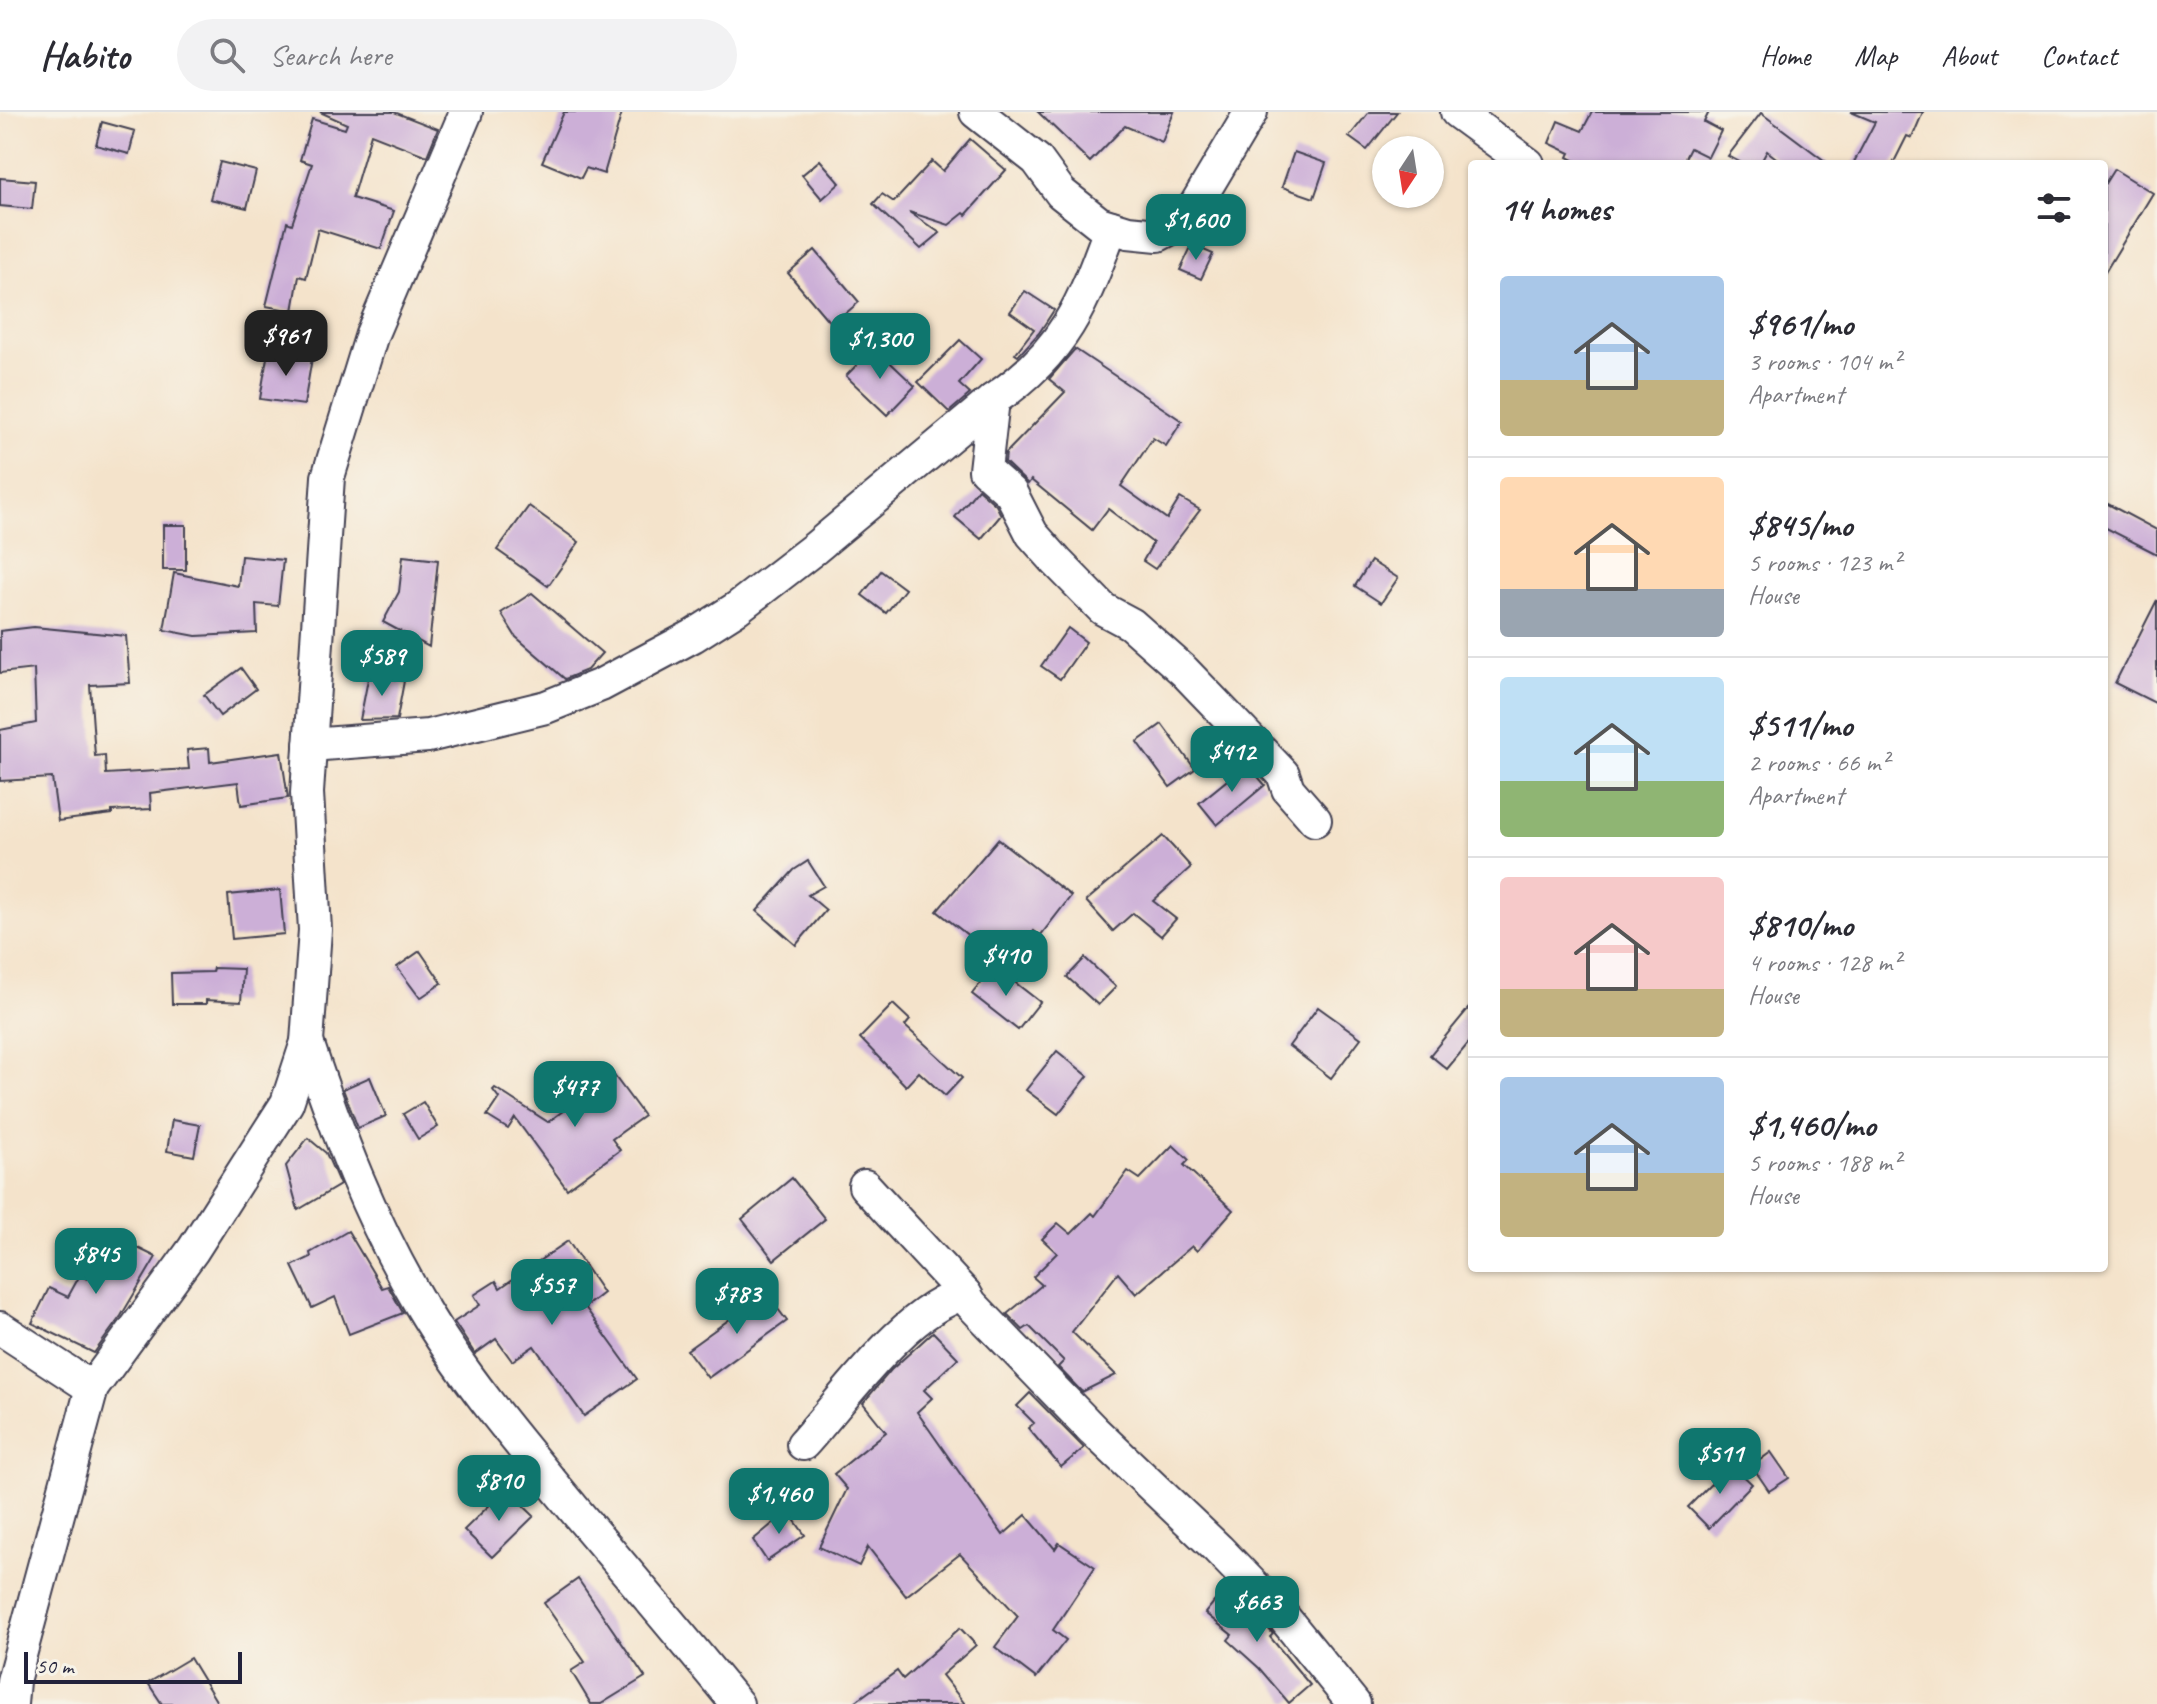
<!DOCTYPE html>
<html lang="en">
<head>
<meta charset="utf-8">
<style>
  :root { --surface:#fff; --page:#f2f2f3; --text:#2b2b33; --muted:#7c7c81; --line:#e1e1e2; --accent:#0f766e }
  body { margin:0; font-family:Caveat,sans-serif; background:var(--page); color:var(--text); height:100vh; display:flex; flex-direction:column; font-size:30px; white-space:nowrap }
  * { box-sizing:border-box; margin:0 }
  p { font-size:26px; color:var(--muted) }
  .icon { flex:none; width:44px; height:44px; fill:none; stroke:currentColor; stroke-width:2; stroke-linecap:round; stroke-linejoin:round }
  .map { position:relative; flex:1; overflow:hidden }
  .side { position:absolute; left:1468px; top:48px; width:640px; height:1112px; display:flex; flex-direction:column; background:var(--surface); border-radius:8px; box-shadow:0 2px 6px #0004 }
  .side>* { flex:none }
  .needle { width:52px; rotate:192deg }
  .buttons { position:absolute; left:1372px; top:24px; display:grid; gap:16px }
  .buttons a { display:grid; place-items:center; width:72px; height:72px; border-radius:50%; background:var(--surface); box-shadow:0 2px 6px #0004; font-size:40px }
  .scale { position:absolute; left:24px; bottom:20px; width:218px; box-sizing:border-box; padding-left:8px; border:4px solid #22223b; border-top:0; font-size:22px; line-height:28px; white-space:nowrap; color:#22223b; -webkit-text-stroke:6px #f7f3e8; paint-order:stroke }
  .price { position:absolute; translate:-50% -68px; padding:0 18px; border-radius:16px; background:var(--accent); color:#fff; font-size:26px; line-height:52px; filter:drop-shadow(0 2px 4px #0008) }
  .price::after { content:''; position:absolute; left:50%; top:48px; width:24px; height:18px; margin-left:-12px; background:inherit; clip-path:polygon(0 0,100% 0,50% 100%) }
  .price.current { background:#222; color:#fff }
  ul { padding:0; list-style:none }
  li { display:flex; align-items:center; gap:24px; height:200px; padding:0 32px }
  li+li { border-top:2px solid var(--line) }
  li span { display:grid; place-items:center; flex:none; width:224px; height:160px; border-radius:8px; color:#555 }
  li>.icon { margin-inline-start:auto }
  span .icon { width:96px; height:96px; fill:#fffc; stroke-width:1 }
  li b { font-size:34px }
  h2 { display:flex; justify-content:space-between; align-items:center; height:96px; padding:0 32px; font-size:34px }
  header { display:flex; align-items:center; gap:48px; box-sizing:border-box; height:112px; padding:0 40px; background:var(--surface); border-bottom:2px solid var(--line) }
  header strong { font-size:38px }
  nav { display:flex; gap:44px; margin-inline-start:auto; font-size:28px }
  .search { width:560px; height:72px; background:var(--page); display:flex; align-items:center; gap:20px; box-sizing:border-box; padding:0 28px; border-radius:44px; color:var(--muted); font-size:30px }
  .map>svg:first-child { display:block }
</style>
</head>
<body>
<header>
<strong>Habito</strong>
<div class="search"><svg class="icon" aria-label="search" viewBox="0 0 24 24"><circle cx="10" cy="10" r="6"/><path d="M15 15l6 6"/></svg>Search here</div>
<nav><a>Home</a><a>Map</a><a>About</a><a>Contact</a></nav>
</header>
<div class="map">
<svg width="2157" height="1592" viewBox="0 0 2157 1592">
  <rect width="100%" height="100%" fill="#f7f3e8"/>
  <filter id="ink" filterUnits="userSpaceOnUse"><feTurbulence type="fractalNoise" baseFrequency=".0125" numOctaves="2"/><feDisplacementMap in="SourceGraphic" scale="16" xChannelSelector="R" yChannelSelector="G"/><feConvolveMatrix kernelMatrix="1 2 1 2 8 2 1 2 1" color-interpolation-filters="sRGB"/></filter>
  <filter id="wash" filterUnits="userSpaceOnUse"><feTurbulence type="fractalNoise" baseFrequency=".006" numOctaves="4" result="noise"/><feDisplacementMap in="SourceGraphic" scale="32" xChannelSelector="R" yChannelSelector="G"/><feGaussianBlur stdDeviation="1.8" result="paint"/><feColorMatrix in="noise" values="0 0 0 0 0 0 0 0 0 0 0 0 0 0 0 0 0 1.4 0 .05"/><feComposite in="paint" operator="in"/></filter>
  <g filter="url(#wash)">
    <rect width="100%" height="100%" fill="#f4e3cb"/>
    <g id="blocks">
      <g fill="#ccafd7">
        <polygon points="320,0 394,0 438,17 427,44 371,22 352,86 394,99 381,137 318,117 306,166 299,164 293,199 266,194 287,110 292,112 312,52 300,48 312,7 345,17 347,12"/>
        <polygon points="564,0 622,0 604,62 586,56 581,66 542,50"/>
        <polygon points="1038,0 1174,0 1162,30 1125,14 1090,50"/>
        <polygon points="1369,0 1397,0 1367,38 1349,25"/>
        <polygon points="1592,0 1709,0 1704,10 1721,19 1708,45 1690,36 1682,52 1581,52 1568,45 1570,41 1549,31 1558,9 1582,19"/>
        <polygon points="1851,0 1923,0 1912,26 1907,24 1893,52 1853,52 1875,10"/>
        <polygon points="1761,1 1829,52 1784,52 1767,39 1760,52 1743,52 1728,44"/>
        <polygon points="102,10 135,19 129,42 96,33"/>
        <polygon points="970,27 1006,58 966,103 964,101 949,113 909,100 940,121 921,137 873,92 882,82 894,90 932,49 943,59"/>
        <polygon points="1294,40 1326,51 1314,86 1282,75"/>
        <polygon points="820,48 840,71 822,87 802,63"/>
        <polygon points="220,50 256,59 247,96 210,87"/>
        <polygon points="2114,57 2153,81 2104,162 2104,73"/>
        <polygon points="0,66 35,69 32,97 0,94"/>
        <polygon points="1192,133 1213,142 1201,167 1180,158"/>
        <polygon points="815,138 859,190 832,213 788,161"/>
        <polygon points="1025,179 1054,198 1039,221 1018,244 1015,242 1034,217 1010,200"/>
        <polygon points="960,228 981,247 959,272 970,282 949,300 918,270"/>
        <polygon points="874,235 915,274 887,303 846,264"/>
        <polygon points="1075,237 1182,309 1166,334 1153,326 1121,374 1167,407 1180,386 1200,398 1155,457 1143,449 1153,431 1108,397 1092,418 1031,368 1028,372 1005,350 1006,341 1065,280 1049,267"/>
        <polygon points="268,240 312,246 304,293 260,287"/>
        <polygon points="978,377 996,393 1001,403 981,427 955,405"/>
        <polygon points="2104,390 2157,418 2157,442 2104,415"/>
        <polygon points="529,394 579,430 548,474 497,438"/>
        <rect x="163" y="413" width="23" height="45"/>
        <polygon points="241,444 283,448 278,494 256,492 257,521 196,524 164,518 174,461 238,474"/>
        <polygon points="403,444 438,448 429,535 383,510 399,480"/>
        <polygon points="1371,449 1398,466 1381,491 1355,474"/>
        <polygon points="881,459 905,477 886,501 862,483"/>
        <polygon points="532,481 602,541 587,558 565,567 516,525 501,501"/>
        <polygon points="2157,488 2157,592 2115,571"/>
        <polygon points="34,515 126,524 130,571 90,573 95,644 105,643 106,662 189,657 187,638 209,636 210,650 281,640 288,686 241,693 238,670 150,681 151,697 112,699 112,702 58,709 52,666 0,669 0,618 36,611 34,557 0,561 0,519"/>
        <polygon points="1068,516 1086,530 1060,567 1041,554"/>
        <polygon points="241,556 256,577 220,604 204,583"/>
        <polygon points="369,562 404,569 397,607 360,608"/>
        <polygon points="1162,612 1195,657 1170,675 1137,630"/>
        <polygon points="1247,652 1265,673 1217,713 1199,691"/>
        <polygon points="1163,724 1191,755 1153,789 1176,807 1161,824 1133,801 1113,819 1086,789"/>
        <polygon points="998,727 1071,784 1040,824 1034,819 1006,853 937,799"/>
        <polygon points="808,749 824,774 808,783 826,798 796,833 757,799 794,758"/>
        <polygon points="280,778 284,822 232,827 228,783"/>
        <polygon points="420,839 442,871 420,886 397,855"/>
        <polygon points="1085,846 1116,875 1098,893 1067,865"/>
        <polygon points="994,854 1040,890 1018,918 972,882"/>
        <polygon points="213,856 243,857 241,890 206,888 206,892 172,892 171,861 212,860"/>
        <polygon points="893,892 910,908 905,914 962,966 945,984 919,960 906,974 860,926"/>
        <polygon points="1472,892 1472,927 1447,957 1430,943"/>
        <polygon points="1318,895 1361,926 1331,966 1289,934"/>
        <polygon points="1057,939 1088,964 1058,1002 1026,978"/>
        <polygon points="613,962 644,1004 612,1027 620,1038 567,1077 515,1006 508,1017 487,1004 499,986 493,978 495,976 548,1010"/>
        <polygon points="370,965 386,1004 358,1016 343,977"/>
        <polygon points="423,990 438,1015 418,1027 403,1002"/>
        <polygon points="172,1008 200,1013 194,1044 167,1039"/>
        <polygon points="308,1026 326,1041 340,1073 298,1098 286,1054"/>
        <polygon points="1173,1033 1189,1048 1184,1053 1233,1098 1197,1139 1192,1134 1136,1182 1118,1161 1072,1220 1116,1263 1082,1280 1058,1255 1064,1249 1029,1214 1023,1218 1007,1202 1042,1173 1033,1165 1057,1141 1042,1127 1058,1111 1071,1122 1092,1101 1095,1104 1128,1059 1140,1067"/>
        <polygon points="792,1066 825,1107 774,1148 742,1107"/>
        <polygon points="348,1119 382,1176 388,1174 403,1201 349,1222 335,1185 312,1196 292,1154 311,1145 310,1141"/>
        <polygon points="109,1122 156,1145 121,1204 94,1241 32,1211 49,1176 68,1185 80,1163 87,1167"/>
        <polygon points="568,1129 603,1181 585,1195 637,1267 584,1304 534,1234 512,1249 496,1227 475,1242 454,1210 480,1193 474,1183 496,1169 500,1176"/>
        <polygon points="766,1181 787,1209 708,1266 687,1238"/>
        <polygon points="933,1220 958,1246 924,1278 932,1286 917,1300 1003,1423 1026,1403 1055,1437 1059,1431 1095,1455 1053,1518 1066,1528 1036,1566 995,1535 1018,1504 960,1442 906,1484 868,1435 859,1454 819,1435 847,1377 834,1362 886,1320 863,1291 891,1258"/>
        <polygon points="1030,1281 1084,1336 1061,1355 1028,1316 1034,1311 1017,1294"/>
        <polygon points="1771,1340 1789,1366 1769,1379 1752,1354"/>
        <polygon points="1731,1352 1752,1372 1709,1416 1688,1395"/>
        <polygon points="506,1377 534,1404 492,1445 464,1418"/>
        <polygon points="788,1399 805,1423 767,1449 753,1428"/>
        <polygon points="578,1467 645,1565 601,1592 591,1592 571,1559 585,1550 544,1491"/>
        <polygon points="1227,1474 1268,1516 1273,1522 1270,1525 1310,1573 1289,1591 1259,1556 1228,1528 1232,1523 1205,1501"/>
        <polygon points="960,1516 976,1533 942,1563 965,1592 852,1592 897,1559 903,1567"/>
        <polygon points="190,1546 218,1592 162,1592 148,1571"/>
      </g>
    </g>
  </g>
  <g filter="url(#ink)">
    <use href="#blocks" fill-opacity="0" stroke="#423f51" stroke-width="2"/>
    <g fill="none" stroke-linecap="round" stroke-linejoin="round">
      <g stroke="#423f51" stroke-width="36">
        <g id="minor">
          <polyline points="976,0 1037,48 1061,81 1099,111 1128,120 1158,123 1175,114 1195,94 1251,0"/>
          <polyline points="1457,0 1528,52"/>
          <polyline points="993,288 985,358 1011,381 1032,422 1057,450 1103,497 1131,512 1184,559 1283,662 1288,677 1315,708"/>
          <path d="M 310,633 L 428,624 L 546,595 L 601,573 L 693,524 L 737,496 L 815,436 L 993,288 C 1064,241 1083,192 1111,115"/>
          <path d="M 307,930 C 338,1023 370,1107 420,1192 C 463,1265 519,1331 573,1396 C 628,1461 683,1526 737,1592"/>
          <polyline points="865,1074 965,1182 971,1192 1093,1318 1218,1437 1281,1502 1354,1592"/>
          <polyline points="0,1216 92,1276"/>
          <path d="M 803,1332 C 843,1288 907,1195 965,1182"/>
          <polyline points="11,1592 13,1569 92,1276 193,1138 287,991 307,930 315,818 307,681 328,365 372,222 466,0"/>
        </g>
      </g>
      <use href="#minor" stroke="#fff" stroke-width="32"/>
    </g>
  </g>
</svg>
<div class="buttons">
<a><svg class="needle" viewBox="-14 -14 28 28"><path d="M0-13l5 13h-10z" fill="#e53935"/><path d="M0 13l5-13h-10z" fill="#7c7c81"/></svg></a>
</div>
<div class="scale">50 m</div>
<b class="price" style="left:1196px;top:150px">$1,600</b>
<b class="price current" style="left:286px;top:266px">$961</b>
<b class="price" style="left:880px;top:269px">$1,300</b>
<b class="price" style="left:382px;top:586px">$589</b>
<b class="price" style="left:1232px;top:682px">$412</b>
<b class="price" style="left:1006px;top:886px">$410</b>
<b class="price" style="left:575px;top:1017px">$477</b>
<b class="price" style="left:96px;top:1184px">$845</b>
<b class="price" style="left:552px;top:1215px">$557</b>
<b class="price" style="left:737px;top:1224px">$783</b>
<b class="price" style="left:1720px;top:1384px">$511</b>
<b class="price" style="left:499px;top:1411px">$810</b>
<b class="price" style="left:779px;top:1424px">$1,460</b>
<b class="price" style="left:1257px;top:1532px">$663</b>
<section class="side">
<h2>14 homes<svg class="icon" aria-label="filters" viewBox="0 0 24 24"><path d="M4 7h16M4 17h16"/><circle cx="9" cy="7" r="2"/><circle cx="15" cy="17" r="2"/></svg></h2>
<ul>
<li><span style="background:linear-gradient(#a9c7e8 65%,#c2b280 0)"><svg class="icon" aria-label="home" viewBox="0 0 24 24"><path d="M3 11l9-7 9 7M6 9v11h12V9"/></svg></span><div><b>$961/mo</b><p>3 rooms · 104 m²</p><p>Apartment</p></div></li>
<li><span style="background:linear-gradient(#ffd9b3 70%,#9aa5b1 0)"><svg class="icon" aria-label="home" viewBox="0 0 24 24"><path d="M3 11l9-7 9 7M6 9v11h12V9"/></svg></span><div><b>$845/mo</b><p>5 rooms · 123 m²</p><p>House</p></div></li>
<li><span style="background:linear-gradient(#bfe0f5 65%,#8fb573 0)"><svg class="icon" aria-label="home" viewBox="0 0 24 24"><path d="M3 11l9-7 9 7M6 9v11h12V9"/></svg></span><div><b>$511/mo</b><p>2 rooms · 66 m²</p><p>Apartment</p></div></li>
<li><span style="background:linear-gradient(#f6c9c9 70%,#c2b280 0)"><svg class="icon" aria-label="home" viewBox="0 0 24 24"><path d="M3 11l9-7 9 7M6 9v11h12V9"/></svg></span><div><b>$810/mo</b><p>4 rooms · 128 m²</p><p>House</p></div></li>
<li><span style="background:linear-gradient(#a9c7e8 60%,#c2b280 0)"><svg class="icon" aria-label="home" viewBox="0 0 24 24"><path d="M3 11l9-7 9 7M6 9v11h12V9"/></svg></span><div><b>$1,460/mo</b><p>5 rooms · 188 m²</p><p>House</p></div></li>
</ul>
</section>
</div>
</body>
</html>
